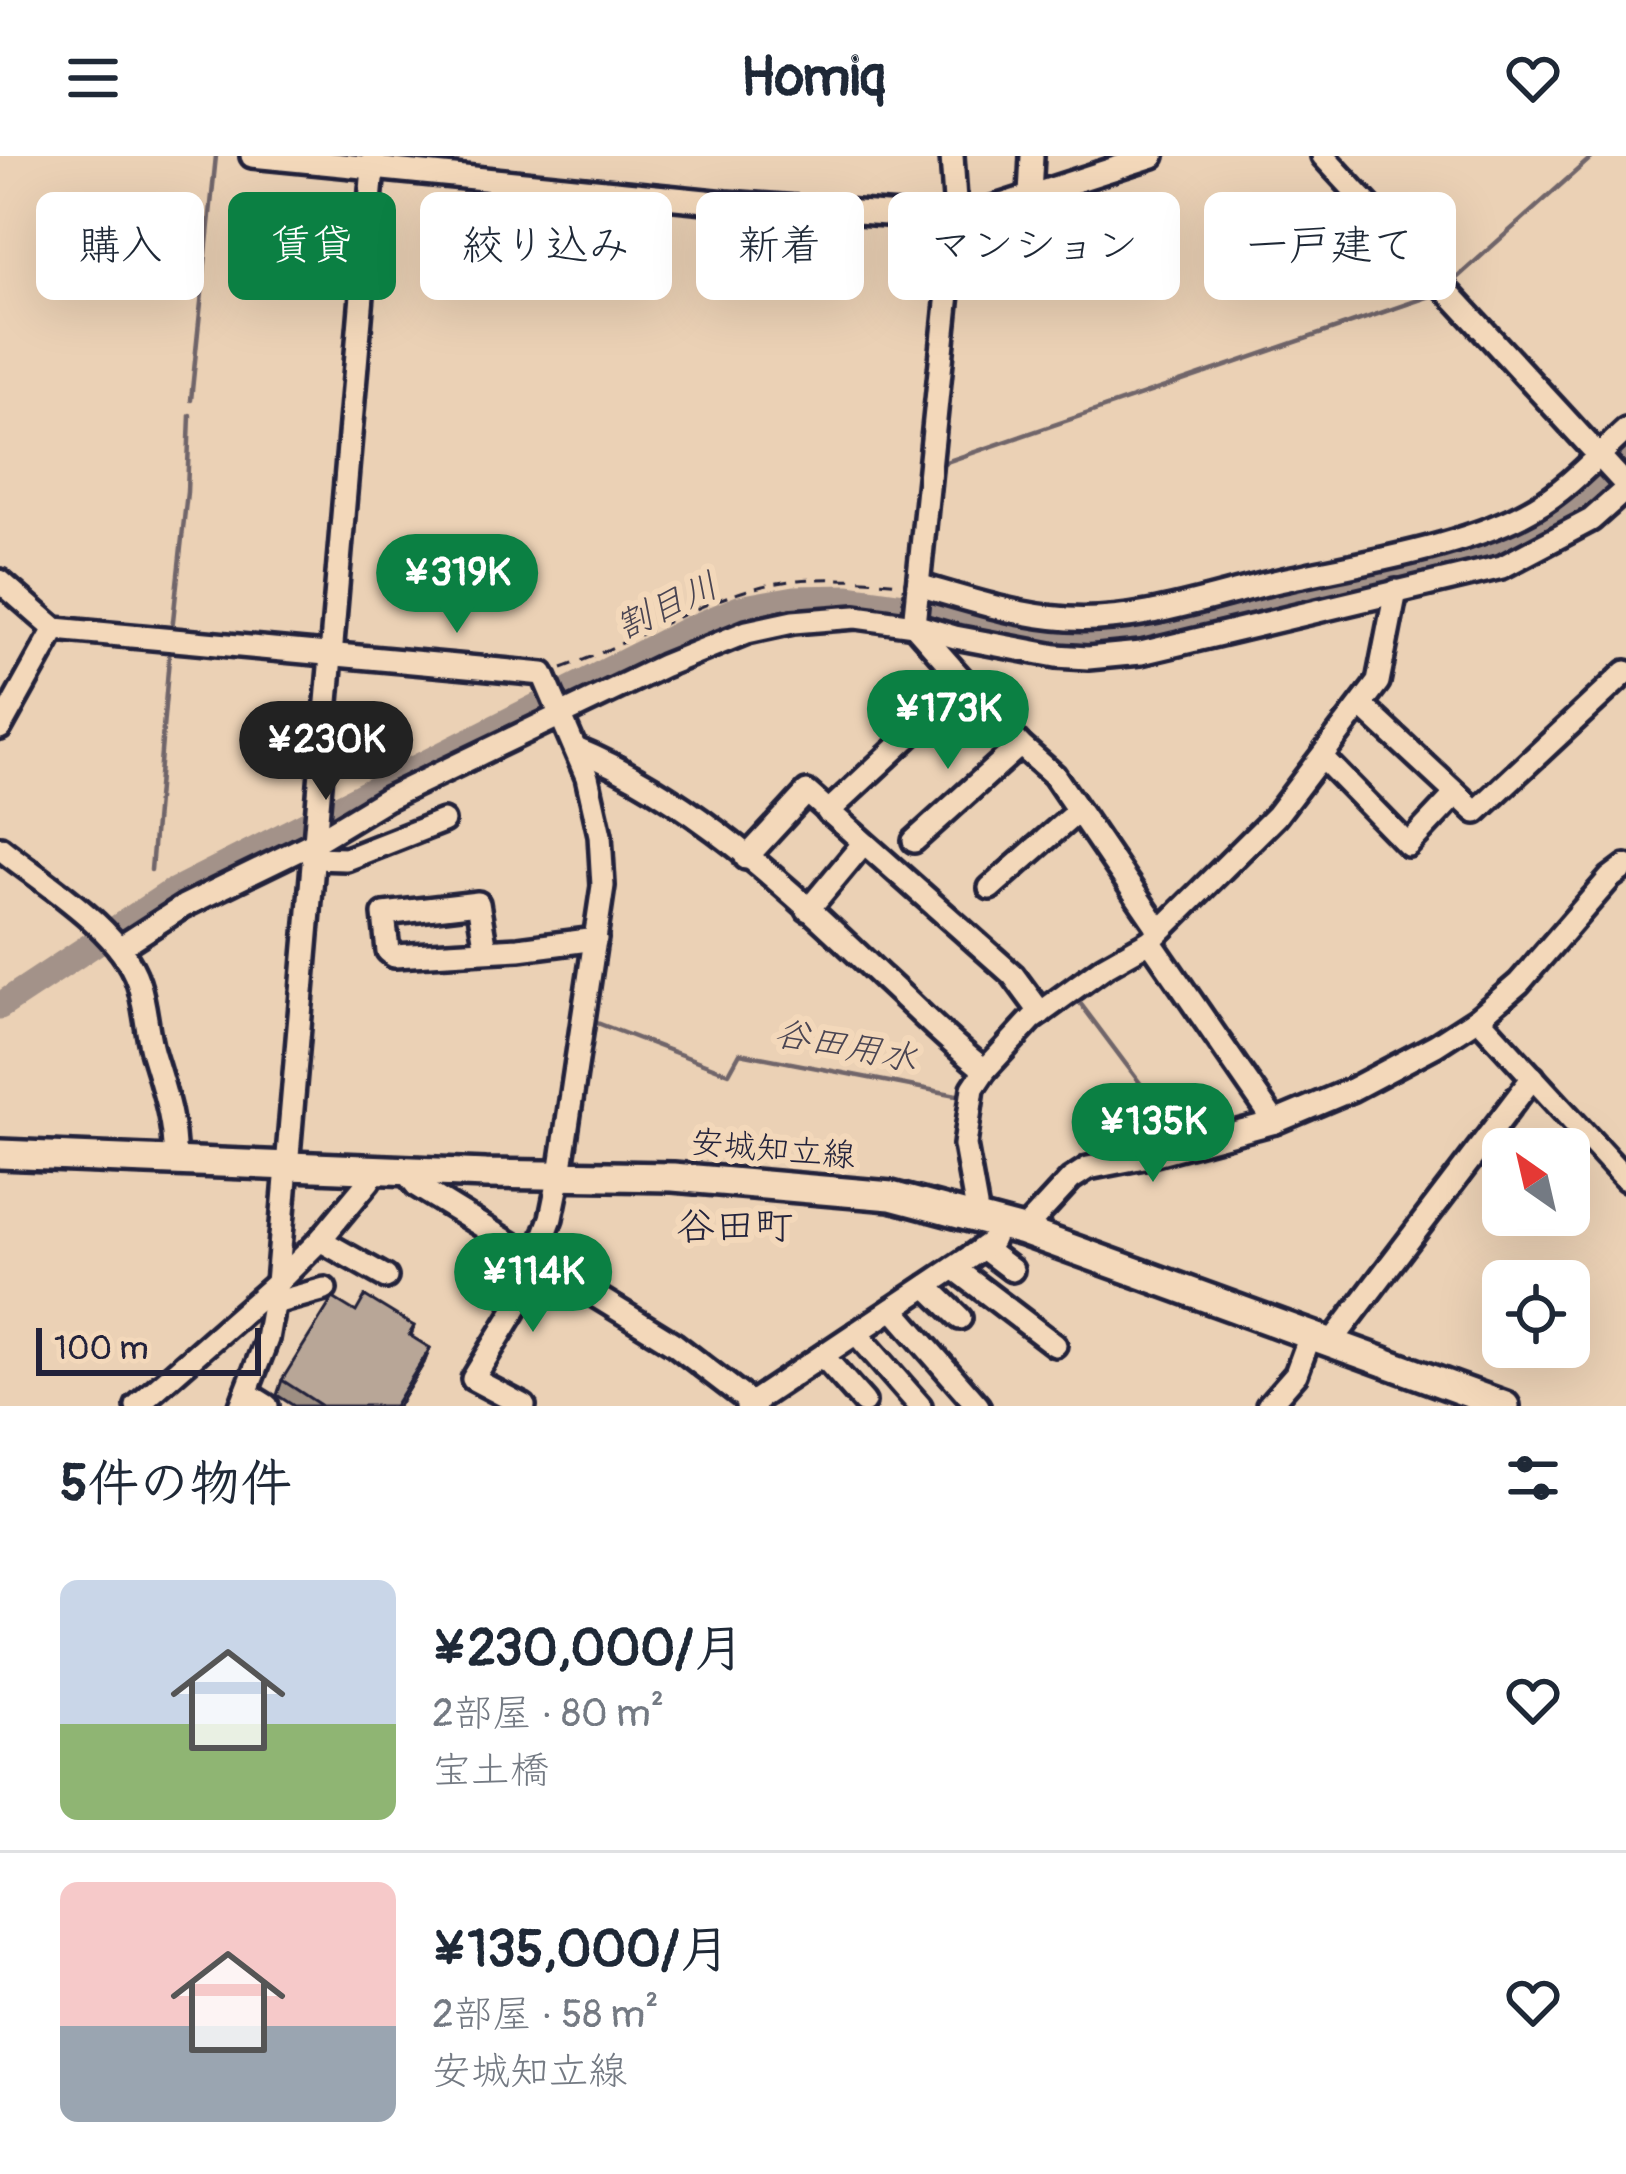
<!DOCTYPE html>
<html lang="ja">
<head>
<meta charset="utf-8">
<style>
  :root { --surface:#fff; --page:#f2f2f3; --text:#1f2937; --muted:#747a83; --line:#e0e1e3; --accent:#0b8043 }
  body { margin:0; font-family:Pangolin,"Klee One",sans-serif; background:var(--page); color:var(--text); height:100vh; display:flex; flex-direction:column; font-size:45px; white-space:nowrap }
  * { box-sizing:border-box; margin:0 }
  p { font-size:39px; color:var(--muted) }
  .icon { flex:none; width:66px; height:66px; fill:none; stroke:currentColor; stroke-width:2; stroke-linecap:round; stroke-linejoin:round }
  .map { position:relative; height:1250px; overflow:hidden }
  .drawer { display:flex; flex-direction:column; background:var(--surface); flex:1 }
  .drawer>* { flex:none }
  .top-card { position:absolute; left:36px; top:36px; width:1554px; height:108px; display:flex; gap:24px }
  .needle { width:78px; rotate:326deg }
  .buttons { position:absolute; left:1482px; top:972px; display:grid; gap:24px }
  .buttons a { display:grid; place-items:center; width:108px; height:108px; border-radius:18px; background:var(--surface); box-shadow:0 12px 48px #0002; font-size:60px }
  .scale { position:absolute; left:36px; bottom:30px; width:225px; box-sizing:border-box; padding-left:12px; border:6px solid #22223b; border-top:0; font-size:33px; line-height:42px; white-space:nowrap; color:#22223b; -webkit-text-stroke:9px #f3d8ba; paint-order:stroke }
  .price { position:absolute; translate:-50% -102px; padding:0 27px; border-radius:42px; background:var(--accent); color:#fff; font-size:39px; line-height:78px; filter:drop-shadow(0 3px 6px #0008) }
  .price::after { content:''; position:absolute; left:50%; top:72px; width:36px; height:27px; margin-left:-18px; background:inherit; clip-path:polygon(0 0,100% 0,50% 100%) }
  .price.current { background:#222; color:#fff }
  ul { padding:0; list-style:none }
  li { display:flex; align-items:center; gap:36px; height:300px; padding:0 60px }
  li+li { border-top:3px solid var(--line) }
  li span { display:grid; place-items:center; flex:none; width:336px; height:240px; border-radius:18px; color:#555 }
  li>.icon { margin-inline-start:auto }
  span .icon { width:144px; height:144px; fill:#fffc; stroke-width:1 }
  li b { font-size:51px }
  h2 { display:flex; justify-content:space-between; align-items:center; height:144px; padding:0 60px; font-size:51px }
  .pill { padding:0 42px; border-radius:18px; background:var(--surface); box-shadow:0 12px 48px #0002; font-size:42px; line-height:108px }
  .pill.current { background:var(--accent); color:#fff }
  header { display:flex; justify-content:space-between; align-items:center; height:156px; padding:0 60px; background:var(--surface); font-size:54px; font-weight:700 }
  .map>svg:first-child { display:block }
</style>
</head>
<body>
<header><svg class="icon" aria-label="menu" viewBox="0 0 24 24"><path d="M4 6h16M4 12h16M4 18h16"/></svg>Homiq<svg class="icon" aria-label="heart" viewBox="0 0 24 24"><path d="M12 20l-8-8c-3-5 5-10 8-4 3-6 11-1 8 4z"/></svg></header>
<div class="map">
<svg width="1626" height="1250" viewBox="0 0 1626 1250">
  <rect width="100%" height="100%" fill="#ebd1b5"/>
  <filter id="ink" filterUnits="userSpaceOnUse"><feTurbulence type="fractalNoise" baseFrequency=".00833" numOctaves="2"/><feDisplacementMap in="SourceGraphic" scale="24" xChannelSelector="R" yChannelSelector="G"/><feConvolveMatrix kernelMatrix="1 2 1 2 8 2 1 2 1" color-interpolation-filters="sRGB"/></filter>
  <g filter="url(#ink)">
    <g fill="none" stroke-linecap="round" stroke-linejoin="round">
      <g stroke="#6f656a" stroke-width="4.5">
        <polyline points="1450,128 1593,0"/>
        <polyline points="191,244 216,0"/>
        <polyline points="930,420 943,307 1442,136"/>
        <polyline points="926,453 927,446"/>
        <polyline points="172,474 187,336 190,259"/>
        <polyline points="151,714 170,490"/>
        <polyline points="161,731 169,738"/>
        <polyline points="1077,843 1182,983"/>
        <polyline points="592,865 729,917 740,897 967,941"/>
      </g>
      <polyline stroke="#a39289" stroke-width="27" points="0,850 169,738 686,475 739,453 795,443 849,442 926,453 1049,478 1117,477 1486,392 1546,365 1626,301"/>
      <g stroke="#22223b" stroke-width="30">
        <g id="minor">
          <polyline points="252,0 726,47 915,60 980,56 1153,0"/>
          <polyline points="1323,0 1626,329"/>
          <polyline points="1030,39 1032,0"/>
          <polyline points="0,425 55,473 543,518 587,621 600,679 603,730 560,1018 551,1062 536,1102"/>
          <path d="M 918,429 C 967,443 1017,460 1068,463 C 1138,467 1207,442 1274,426 C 1353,408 1467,392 1536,351 C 1569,332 1598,299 1626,274"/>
          <polyline points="914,469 956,59 952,0"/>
          <polyline points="914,469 1020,589 1054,619 1159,773"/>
          <polyline points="1362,550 1476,656 1626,516"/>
          <polyline points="0,572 55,473"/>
          <path d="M 576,593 C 693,641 792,736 883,822 C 917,853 948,886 985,914"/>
          <polyline points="1322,601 1408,689 1456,638"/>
          <polyline points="828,656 965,528"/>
          <polyline points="914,685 1020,589"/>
          <path d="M 0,692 C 43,727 120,772 138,826 C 146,849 146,875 153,898 C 164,934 176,969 174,1006"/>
          <polyline points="312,702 346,703 443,665"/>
          <polyline points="746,702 807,636 1013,819 1041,857"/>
          <polyline points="990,732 1078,655"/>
          <polyline points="808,754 862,689"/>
          <polyline points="1150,785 1275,966"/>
          <polyline points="119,792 184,750 313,687 386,643 663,510 747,476 793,466 856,461 914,469 955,481 1056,500 1088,502 1141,497 1502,411 1591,364 1626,333"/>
          <polyline points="486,794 478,747 384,758 388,795 394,800 519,793 596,783"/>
          <polyline points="1478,862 1626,1023"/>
          <polyline points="404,1014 417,1030 674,1188 755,1250"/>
          <polyline points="974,1060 976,1050 965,989 973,932 985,914 1032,863 1104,811 1150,785 1276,660 1378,526 1396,435"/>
          <polyline points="1023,1075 1071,1023 1088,1012 1144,1001 1275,966 1351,934 1436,889 1478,862 1519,827 1610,722 1626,710"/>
          <polyline points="320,1084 386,1121"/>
          <polyline points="983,1092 1012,1114"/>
          <polyline points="954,1112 1055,1189"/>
          <polyline points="927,1130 960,1162"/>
          <polyline points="274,1147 325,1133"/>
          <polyline points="893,1153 978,1250"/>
          <polyline points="856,1177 920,1250"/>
          <polyline points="1330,1188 1533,921"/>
          <polyline points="823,1200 864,1246"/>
          <polyline points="246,1237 267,1250"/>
          <polyline points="137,1250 277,1127 320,1084 369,1025 371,1013"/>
          <polyline points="241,1250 267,1183 277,1127 374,0"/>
          <polyline points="524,1250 473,1223 543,1108"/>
          <polyline points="747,1250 970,1101 992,1085 999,1069"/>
          <polyline points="1268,1250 1296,1218 1310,1180"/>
        </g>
      </g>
      <g stroke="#22223b" stroke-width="36">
        <polyline id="major" points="0,998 486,1018 673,1021 891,1040 1023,1075 1505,1250"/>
      </g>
      <path stroke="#22223b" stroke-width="3" stroke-dasharray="12 9" stroke-linecap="butt" d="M 562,512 C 642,484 713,433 798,424 C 832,421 868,424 901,427"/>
      <use href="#minor" stroke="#f3d8ba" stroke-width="21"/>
      <use href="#major" stroke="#f3d8ba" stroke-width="27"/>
    </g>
    <polygon fill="#9e8f82" stroke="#22223b" stroke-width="3" points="356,1156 414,1170 411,1181 430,1192 424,1207 398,1250 294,1250 277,1239 282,1224"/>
    <polygon fill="#81746a" stroke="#22223b" stroke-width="3" points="430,1192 424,1207 398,1250 394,1250"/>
    <polygon fill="#b8a697" stroke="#22223b" stroke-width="3" points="365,1140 414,1170 409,1179 430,1192 394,1250 322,1250 282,1224 333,1142 356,1156"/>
  </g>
  <g text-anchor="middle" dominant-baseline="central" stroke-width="12" stroke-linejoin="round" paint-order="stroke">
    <g font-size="33" fill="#22223b" stroke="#f3d8ba">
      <text transform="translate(773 993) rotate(5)">安城知立線</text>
    </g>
    <g font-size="36" font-style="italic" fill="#494452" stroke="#f3d8ba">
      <text transform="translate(667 450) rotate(-25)">割目川</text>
      <text transform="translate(846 890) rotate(11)">谷田用水</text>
    </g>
    <g font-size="39" fill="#22223b" stroke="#f3d8ba">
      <text x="735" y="1070">谷田町</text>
    </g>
  </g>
</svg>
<div class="buttons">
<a><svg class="needle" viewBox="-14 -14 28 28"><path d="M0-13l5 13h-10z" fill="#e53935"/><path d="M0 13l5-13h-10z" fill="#747a83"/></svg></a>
<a><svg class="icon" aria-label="locate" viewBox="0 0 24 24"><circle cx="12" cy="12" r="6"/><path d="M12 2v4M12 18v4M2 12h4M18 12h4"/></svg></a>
</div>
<div class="scale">100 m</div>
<b class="price" style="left:457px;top:480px">¥319K</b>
<b class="price" style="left:948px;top:616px">¥173K</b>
<b class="price current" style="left:326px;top:647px">¥230K</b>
<b class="price" style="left:1153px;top:1029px">¥135K</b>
<b class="price" style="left:533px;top:1179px">¥114K</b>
<div class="top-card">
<a class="pill">購入</a>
<a class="pill current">賃貸</a>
<a class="pill">絞り込み</a>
<a class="pill">新着</a>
<a class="pill">マンション</a>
<a class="pill">一戸建て</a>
</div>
</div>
<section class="drawer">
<h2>5件の物件<svg class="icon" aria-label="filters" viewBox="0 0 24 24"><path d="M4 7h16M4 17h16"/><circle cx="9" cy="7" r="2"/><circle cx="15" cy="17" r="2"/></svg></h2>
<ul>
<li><span style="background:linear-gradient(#c9d6e8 60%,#8fb573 0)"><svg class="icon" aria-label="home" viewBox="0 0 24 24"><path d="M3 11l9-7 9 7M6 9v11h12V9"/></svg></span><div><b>¥230,000/月</b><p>2部屋 · 80 m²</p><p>宝土橋</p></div><svg class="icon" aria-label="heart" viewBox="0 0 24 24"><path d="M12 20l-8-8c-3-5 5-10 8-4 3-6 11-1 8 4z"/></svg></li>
<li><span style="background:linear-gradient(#f6c9c9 60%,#9aa5b1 0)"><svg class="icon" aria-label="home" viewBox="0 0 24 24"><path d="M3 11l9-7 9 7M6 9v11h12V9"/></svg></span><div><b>¥135,000/月</b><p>2部屋 · 58 m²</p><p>安城知立線</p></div><svg class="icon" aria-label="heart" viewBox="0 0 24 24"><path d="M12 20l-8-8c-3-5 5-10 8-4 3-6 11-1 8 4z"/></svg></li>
</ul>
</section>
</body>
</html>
